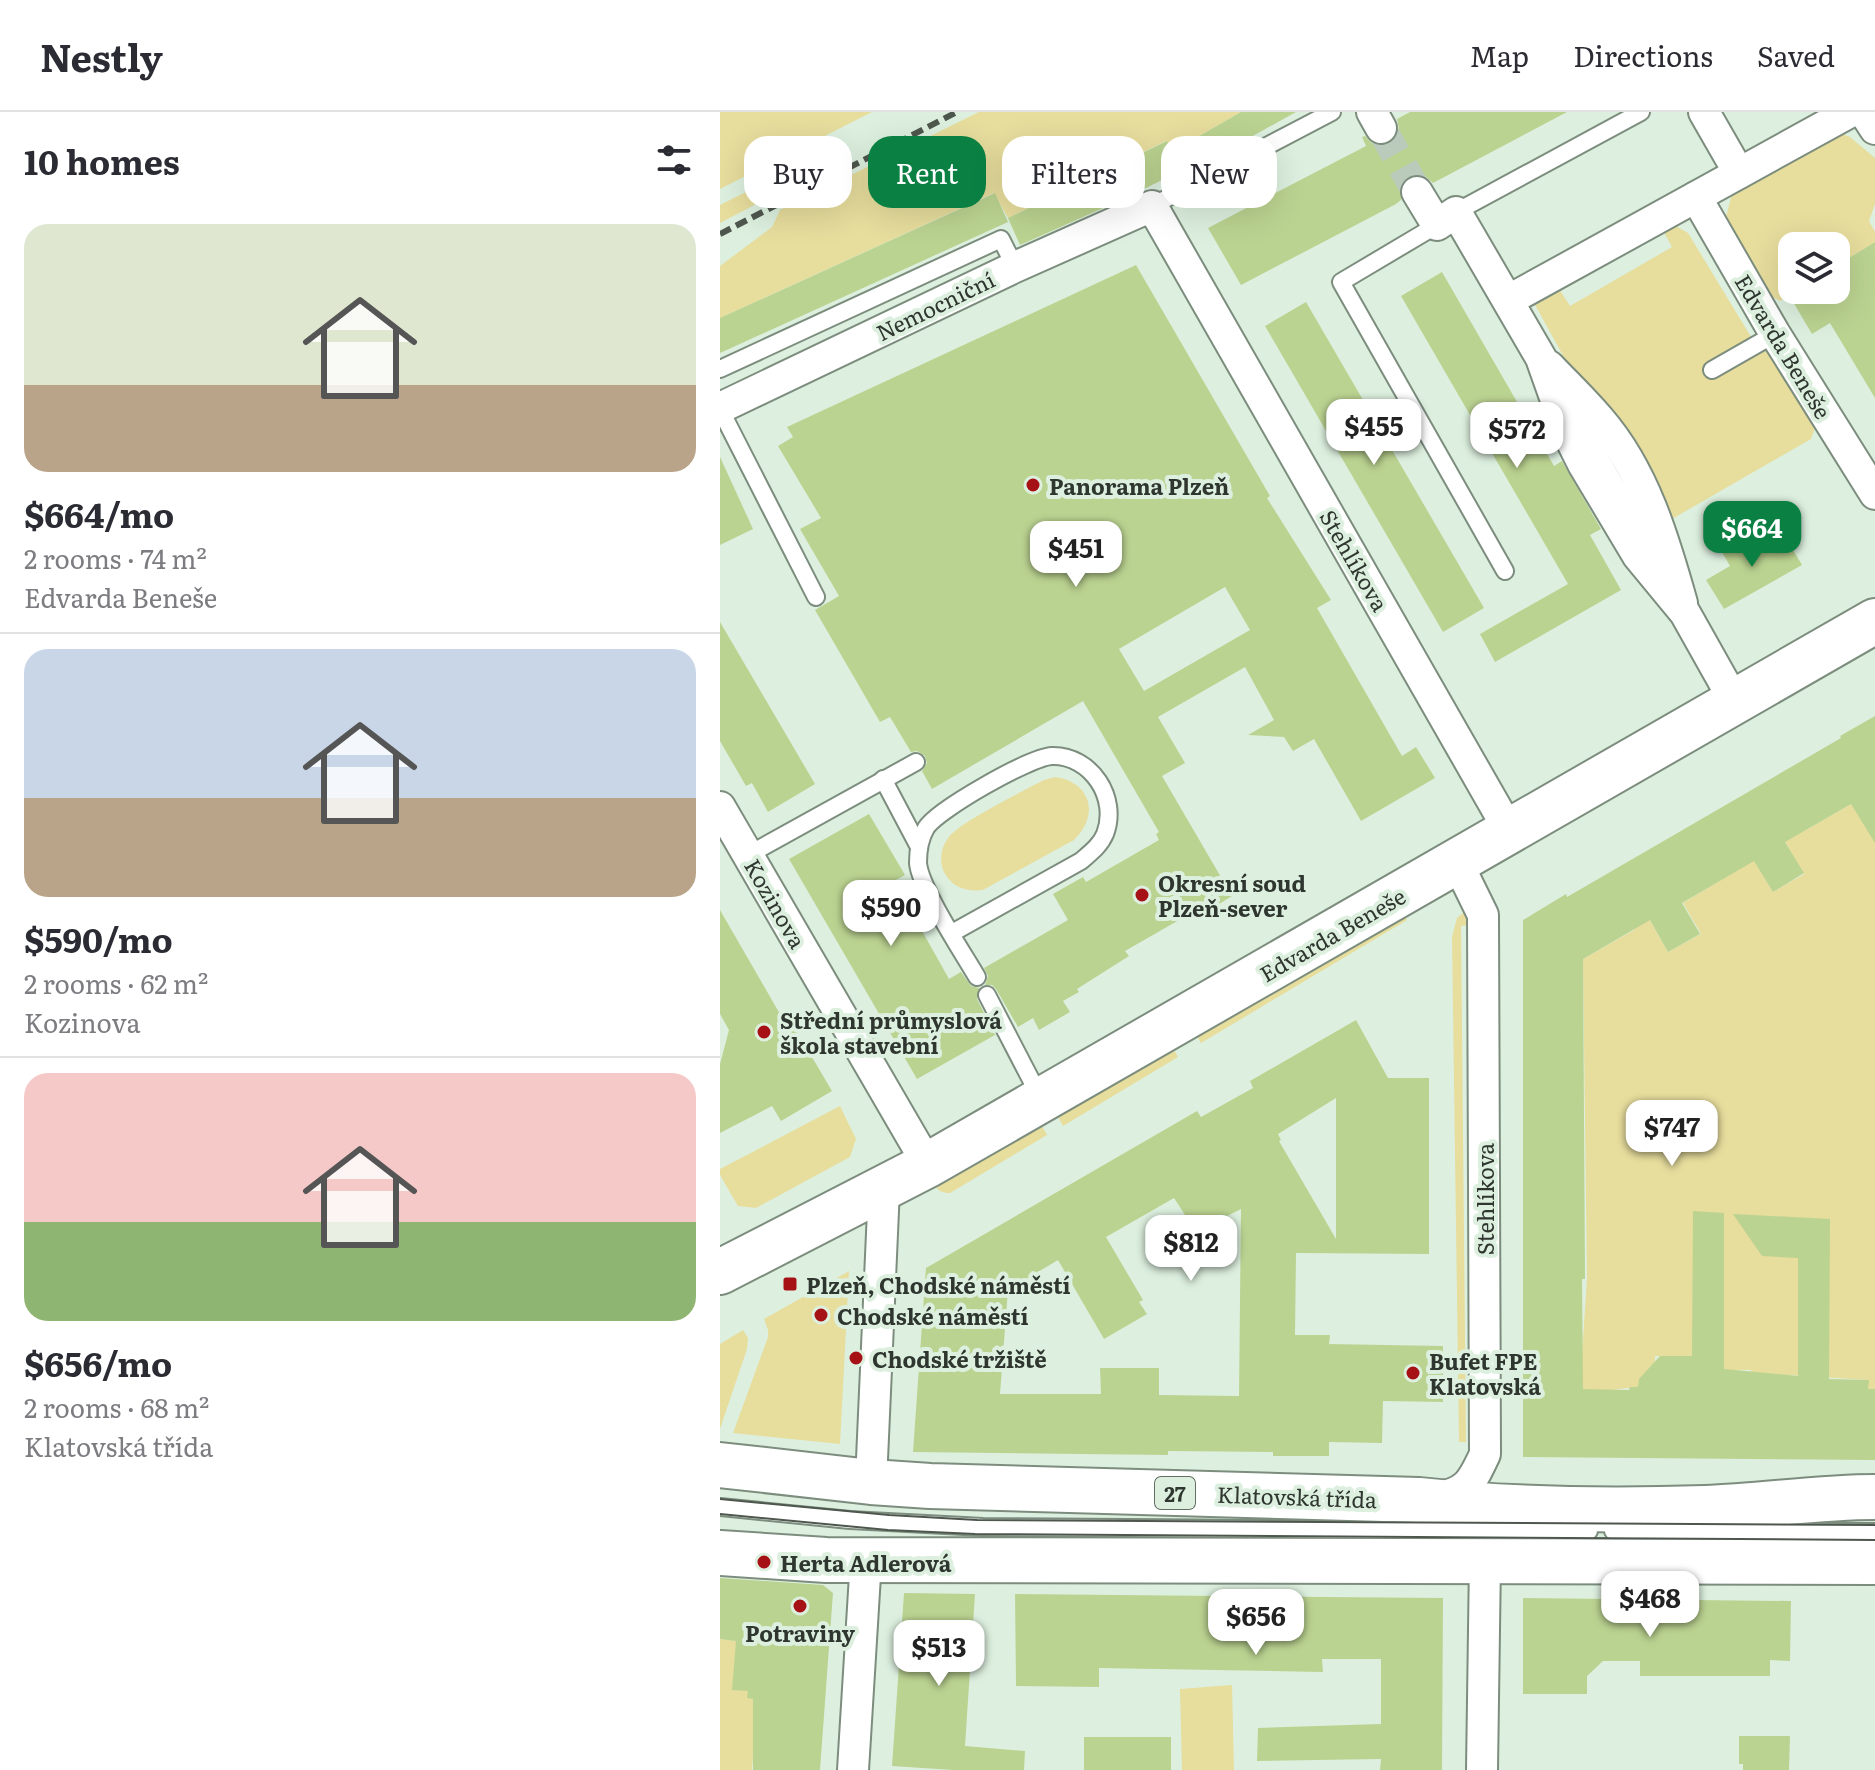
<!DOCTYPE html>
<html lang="en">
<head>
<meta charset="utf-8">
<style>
  :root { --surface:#fff; --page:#f2f2f3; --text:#2b2b33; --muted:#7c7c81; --line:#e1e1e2; --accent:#0b8043 }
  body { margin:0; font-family:Literata,serif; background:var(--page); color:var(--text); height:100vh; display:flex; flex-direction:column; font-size:30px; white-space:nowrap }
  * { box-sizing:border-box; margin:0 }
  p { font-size:26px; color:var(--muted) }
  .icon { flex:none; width:44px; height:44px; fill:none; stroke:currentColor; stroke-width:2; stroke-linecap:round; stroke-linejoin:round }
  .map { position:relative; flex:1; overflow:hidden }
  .side { display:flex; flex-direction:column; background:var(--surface); width:720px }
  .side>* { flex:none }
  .banner { position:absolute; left:24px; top:24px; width:760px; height:72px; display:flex; gap:16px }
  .tools { position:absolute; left:1058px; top:120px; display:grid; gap:16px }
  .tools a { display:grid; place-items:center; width:72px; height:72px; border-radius:16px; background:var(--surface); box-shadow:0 8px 32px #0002; font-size:40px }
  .price { position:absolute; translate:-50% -68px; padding:0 18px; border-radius:16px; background:#fff; color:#222; font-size:26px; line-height:52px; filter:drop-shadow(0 2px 4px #0008) }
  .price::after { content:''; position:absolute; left:50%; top:48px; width:24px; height:18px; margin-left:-12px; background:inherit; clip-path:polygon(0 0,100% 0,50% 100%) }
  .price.on { background:var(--accent); color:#fff }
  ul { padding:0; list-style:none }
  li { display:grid; align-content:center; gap:16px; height:424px; padding:0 24px }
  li+li { border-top:2px solid var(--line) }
  li span { display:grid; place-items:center; height:248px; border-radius:24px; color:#555 }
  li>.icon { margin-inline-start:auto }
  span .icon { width:144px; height:144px; fill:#fffc; stroke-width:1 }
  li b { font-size:34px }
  h2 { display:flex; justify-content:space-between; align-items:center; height:96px; padding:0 24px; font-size:34px }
  .chip { padding:0 28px; border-radius:24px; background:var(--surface); box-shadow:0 8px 32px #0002; font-size:28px; line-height:72px }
  .chip.on { background:var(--accent); color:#fff }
  header { display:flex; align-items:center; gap:48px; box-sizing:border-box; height:112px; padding:0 40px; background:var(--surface); border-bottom:2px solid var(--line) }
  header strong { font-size:38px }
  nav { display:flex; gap:44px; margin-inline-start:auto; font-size:28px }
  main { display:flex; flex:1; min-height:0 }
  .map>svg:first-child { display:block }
</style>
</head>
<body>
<header>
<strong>Nestly</strong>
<nav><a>Map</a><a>Directions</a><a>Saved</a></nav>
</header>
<main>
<section class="side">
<h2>10 homes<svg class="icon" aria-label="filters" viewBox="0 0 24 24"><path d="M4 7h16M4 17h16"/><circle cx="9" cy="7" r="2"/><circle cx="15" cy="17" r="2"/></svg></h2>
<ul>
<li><span style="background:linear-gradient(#dfe7d0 65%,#b9a48a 0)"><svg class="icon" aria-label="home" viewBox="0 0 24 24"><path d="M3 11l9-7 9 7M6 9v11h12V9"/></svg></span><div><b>$664/mo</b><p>2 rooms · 74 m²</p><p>Edvarda Beneše</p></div></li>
<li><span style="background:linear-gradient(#c9d6e8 60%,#b9a48a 0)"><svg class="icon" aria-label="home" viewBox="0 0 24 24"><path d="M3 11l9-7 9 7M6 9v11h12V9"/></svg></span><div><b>$590/mo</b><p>2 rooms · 62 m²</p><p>Kozinova</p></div></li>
<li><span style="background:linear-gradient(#f6c9c9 60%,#8fb573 0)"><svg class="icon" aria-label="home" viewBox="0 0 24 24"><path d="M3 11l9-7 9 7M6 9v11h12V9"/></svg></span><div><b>$656/mo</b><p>2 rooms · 68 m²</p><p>Klatovská třída</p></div></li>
</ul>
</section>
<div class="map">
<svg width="1155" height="1658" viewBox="0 0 1155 1658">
  <rect width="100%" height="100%" fill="#ddf0df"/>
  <g fill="#e7dd9d">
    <polygon points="0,0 152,0 0,77"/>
    <polygon points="259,0 521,0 469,30 467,26 450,35 446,29 288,106 274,81 0,206 0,154 52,115 60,98"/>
    <polygon points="1120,21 1130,25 1155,46 1155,92 1149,109 1155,120 1155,130 1116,154 1116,134 1072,134 1072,178 1077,178 1060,189 1040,178 1007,121 1006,105 1012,82"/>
    <polygon points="44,71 40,90 0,111 0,93"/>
    <polygon points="954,113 968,121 1039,238 1055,240 1097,310 1091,327 945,411 863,280 814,191 838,175 850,194 952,135 941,115"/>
    <path d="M 335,665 C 371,670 380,703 354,728 L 263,778 C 248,780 233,776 225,762 C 219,751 220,737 228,726 C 237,712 305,678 324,668 Z"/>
    <polygon points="1131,692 1155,721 1155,1277 1148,1277 1148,1268 1031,1261 1031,1258 1017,1258 1016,1269 960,1244 935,1244 935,1253 930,1254 929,1268 918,1275 891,1278 859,1289 867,1166 863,847 914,818 926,801 948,840 981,822 963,791 1034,748 1053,780 1084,762 1061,723 1084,719"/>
    <polygon points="679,794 687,808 481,931 471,915"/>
    <polygon points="747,798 752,813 741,814 746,1330 739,1330 732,825 737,806"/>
    <polygon points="448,928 458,945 343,1014 333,995"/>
    <polygon points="120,994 136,1027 130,1045 36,1096 18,1094 0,1063 0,1057"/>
    <path d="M 317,1005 L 327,1023 L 230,1081 C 222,1081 218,1079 214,1072 Z"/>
    <polygon points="129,1159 120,1332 13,1321 48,1225 48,1218 44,1207"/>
    <polygon points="23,1218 28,1226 27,1237 0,1317 0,1232"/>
    <polygon points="0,1527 59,1534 34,1630 32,1658 0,1658"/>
    <polygon points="512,1573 514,1658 462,1658 460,1577"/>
  </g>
  <g fill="#bbd391" fill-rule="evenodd">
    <polygon points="521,0 576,0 468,60 466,56 408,85 300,133 288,106 447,29 450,35 467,26 469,30"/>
    <polygon points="690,0 847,0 713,71 705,64 697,62 688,64 681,72 681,88 676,92 521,173 488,116 646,34 642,25 645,24 653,32 662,34 670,31 677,24 679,17 677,7"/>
    <polygon points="275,81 288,110 0,241 0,206"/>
    <polygon points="1155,130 1155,286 1110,211 1092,222 1066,178 1116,178 1116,154"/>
    <path d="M 416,153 L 550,384 L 547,386 L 611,488 L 597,496 L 682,644 L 696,635 L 715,666 L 641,709 L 594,627 L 573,639 L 564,625 L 528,623 L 554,608 L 525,555 L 438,605 L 465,651 L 442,664 L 512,784 L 483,802 L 480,796 L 405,839 L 409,844 L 357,877 L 359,880 L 343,889 L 350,900 L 319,918 L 313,906 L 298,915 L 276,877 L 272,873 L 265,873 L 268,864 L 264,856 L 348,808 L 333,782 L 363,765 L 366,770 L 439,728 L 436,722 L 439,720 L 363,589 L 212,677 L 202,659 L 207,651 L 205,644 L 197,639 L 191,640 L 170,605 L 160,610 L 95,498 L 119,484 L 80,417 L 101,406 L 58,334 L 73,325 L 67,315 ZM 505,475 L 530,518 L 424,579 L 399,537 Z"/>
    <polygon points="722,160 834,354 842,349 881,417 870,423 901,478 775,550 760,522 848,472 681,184"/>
    <polygon points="586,190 764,496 723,520 545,214"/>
    <polygon points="0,345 33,417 0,433"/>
    <polygon points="1032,423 1040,437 1064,423 1082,453 1004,497 986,468 1010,454 1002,440"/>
    <polygon points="0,510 95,672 48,700 32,671 26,674 0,629"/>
    <polygon points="1155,604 1155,731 1131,692 1065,730 1084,761 1053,780 1034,749 962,791 980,822 948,840 930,808 863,847 865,1167 862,1167 863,1277 909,1278 910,1275 918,1275 919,1267 940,1244 972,1244 973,1099 1004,1101 1004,1257 1078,1264 1078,1146 1042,1144 1013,1102 1110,1107 1109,1267 1149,1268 1148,1277 1155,1277 1155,1348 803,1345 803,808 846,782 847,785 1121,626 1120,624"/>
    <polygon points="149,702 185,763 174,769 229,867 241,860 251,874 259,876 257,887 275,923 197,967 69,747"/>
    <polygon points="0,798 64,909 69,906 112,979 61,1009 52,994 0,1021 0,952 9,918 0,902"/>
    <path d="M 636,908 L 668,966 L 709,966 L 709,1142 L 576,1141 L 575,1223 L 610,1223 L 609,1232 L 723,1234 L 723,1290 L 663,1289 L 662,1331 L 609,1330 L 609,1344 L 553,1344 L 553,1340 L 448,1339 L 448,1343 L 193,1340 L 206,1156 L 477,999 L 481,1005 L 533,976 L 530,969 ZM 616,986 L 616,1127 L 559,1029 L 561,1028 L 558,1022 ZM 454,1086 L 469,1109 L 481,1117 L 521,1097 L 519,1284 L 439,1283 L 439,1256 L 380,1256 L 381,1282 L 280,1282 L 288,1178 L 338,1148 L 384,1227 L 427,1202 L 419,1190 L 423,1188 L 386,1125 Z"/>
    <polygon points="0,1466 103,1473 113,1481 100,1658 33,1658 33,1587 27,1586 28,1579 12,1578 16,1529 0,1527"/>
    <polygon points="184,1481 255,1482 245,1634 305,1639 304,1658 233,1658 172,1654"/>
    <polygon points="295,1482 723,1486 722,1658 660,1658 661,1647 537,1649 538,1616 661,1612 661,1547 602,1547 603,1560 379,1556 379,1575 296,1574"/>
    <polygon points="803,1486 1071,1489 1070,1549 1050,1548 1050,1564 920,1564 920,1549 883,1549 867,1564 867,1582 803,1582"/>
    <polygon points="1019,1624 1070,1624 1069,1658 1023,1658 1023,1652 1019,1652"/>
    <rect x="364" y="1625" width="87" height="33"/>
  </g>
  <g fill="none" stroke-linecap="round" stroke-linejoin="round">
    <polyline stroke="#bacbbc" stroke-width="30" stroke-dasharray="30 15" stroke-linecap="butt" points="661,16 697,80"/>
    <g stroke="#7c8d7e" stroke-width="20">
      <g id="lane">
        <polyline points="432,94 612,0"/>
        <polyline points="736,100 921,0"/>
        <polyline points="717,113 621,170 785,459"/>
        <polyline points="0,257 281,127 295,155"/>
        <polyline points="992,258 1055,222"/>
        <polyline points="850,292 935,442"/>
        <polyline points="0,297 96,485"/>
        <polyline points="163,667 199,735"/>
        <polyline points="28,743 196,650"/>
        <path d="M 232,821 L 361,749 C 370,741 380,734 385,722 C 399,686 371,643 332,644 C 310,645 217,698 206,716 C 200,726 198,740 198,751 C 200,776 243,841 257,865"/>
        <polyline points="267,883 321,987"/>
        <polyline points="0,1395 130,1408 263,1415 869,1419"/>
        <polyline points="893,1419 1155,1420"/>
      </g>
    </g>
    <g stroke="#7c8d7e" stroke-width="34">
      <g id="street">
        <polyline points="652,0 661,16"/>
        <polyline points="984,0 1019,61"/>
        <polyline points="1144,0 1155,17"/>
        <polyline points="697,80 717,113 736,100 821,246 848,322 863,352 918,444 965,501 1015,590"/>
        <polyline points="976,85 1055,222 1155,382"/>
        <polyline points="789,188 1130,0"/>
        <path d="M 829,254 C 846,272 864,289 880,308 C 924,359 944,427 962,491"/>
        <polyline points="0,296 295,155 432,94 790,720"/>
        <polyline points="0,695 208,1053"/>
        <polyline points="151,1370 164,1076"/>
        <path d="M 715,1386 C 747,1381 752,1370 765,1342 L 763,803 L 737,750"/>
        <polyline points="133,1658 146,1447"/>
        <polyline points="762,1658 765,1448"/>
      </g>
    </g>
    <g stroke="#7c8d7e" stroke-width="48">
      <polyline id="secondary" points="0,1160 208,1053 1155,509"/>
    </g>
    <g stroke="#7c8d7e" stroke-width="48">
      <g id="primary">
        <path d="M 0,1353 L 151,1370 L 210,1374 L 699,1388 C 794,1398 890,1399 985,1396 C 1042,1394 1098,1385 1155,1385"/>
        <polyline points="0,1441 106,1448 1155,1450"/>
      </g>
    </g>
    <use href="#lane" stroke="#fff" stroke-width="16"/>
    <use href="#street" stroke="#fff" stroke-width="30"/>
    <use href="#secondary" stroke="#fff" stroke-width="44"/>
    <use href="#primary" stroke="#fff" stroke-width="44"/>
    <g stroke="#4e574e" stroke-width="2">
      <polyline points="0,1387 169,1403 257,1408 1155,1413"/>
      <polyline points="0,1402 168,1418 255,1422 1155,1428"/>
    </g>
    <polyline stroke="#4e574e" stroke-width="6" stroke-dasharray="12 6" stroke-linecap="butt" points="0,122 237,0"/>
  </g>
  <g fill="#a61115" stroke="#ddf0df" stroke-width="3">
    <circle cx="313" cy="373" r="8"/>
    <circle cx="422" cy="783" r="8"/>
    <circle cx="44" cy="920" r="8"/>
    <rect x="62" y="1164" width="16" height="16" rx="4"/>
    <circle cx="101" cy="1203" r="8"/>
    <circle cx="136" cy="1246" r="8"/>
    <circle cx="693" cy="1261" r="8"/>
    <circle cx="44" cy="1450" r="8"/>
    <circle cx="80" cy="1494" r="8"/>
  </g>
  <g text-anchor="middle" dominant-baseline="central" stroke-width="8" stroke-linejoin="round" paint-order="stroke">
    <rect fill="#ddf0df" stroke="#636e64" stroke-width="2" x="435" y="1365" width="40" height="32" rx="6"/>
    <g font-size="20" font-weight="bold" fill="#2f362f">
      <text x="455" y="1381">27</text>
    </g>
    <g font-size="22" fill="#2f362f" stroke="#ddf0df">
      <text transform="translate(215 193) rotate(-26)">Nemocniční</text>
      <text transform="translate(1064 234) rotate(59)">Edvarda Beneše</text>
      <text transform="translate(635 448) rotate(60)">Stehlíkova</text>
      <text transform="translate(56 791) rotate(60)">Kozinova</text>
      <text transform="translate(612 822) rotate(-30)">Edvarda Beneše</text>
      <text transform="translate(764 1087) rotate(-90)">Stehlíkova</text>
      <text transform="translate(577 1384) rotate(2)">Klatovská třída</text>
    </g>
    <g font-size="22" font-weight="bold" fill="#2f362f" stroke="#ddf0df" text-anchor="start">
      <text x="329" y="373">Panorama Plzeň</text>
      <text x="438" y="770">Okresní soud<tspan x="438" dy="25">Plzeň-sever</tspan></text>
      <text x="60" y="907">Střední průmyslová<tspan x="60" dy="25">škola stavební</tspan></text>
      <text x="86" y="1172">Plzeň, Chodské náměstí</text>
      <text x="117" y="1203">Chodské náměstí</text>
      <text x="152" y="1246">Chodské tržiště</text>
      <text x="709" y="1248">Bufet FPE<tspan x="709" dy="25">Klatovská</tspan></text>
      <text x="60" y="1450">Herta Adlerová</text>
      <text x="80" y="1520" text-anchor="middle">Potraviny</text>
    </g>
  </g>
</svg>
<div class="tools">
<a><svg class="icon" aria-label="layers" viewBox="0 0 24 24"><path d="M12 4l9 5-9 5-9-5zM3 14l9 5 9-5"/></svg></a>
</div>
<b class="price" style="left:654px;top:355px">$455</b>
<b class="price" style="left:797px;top:358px">$572</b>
<b class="price on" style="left:1032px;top:457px">$664</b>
<b class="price" style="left:356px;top:477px">$451</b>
<b class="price" style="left:171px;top:836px">$590</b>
<b class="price" style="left:952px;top:1056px">$747</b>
<b class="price" style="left:471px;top:1171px">$812</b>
<b class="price" style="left:930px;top:1527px">$468</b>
<b class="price" style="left:536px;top:1545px">$656</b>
<b class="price" style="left:219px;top:1576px">$513</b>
<div class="banner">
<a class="chip">Buy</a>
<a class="chip on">Rent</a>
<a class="chip">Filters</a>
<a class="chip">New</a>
</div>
</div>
</main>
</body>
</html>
